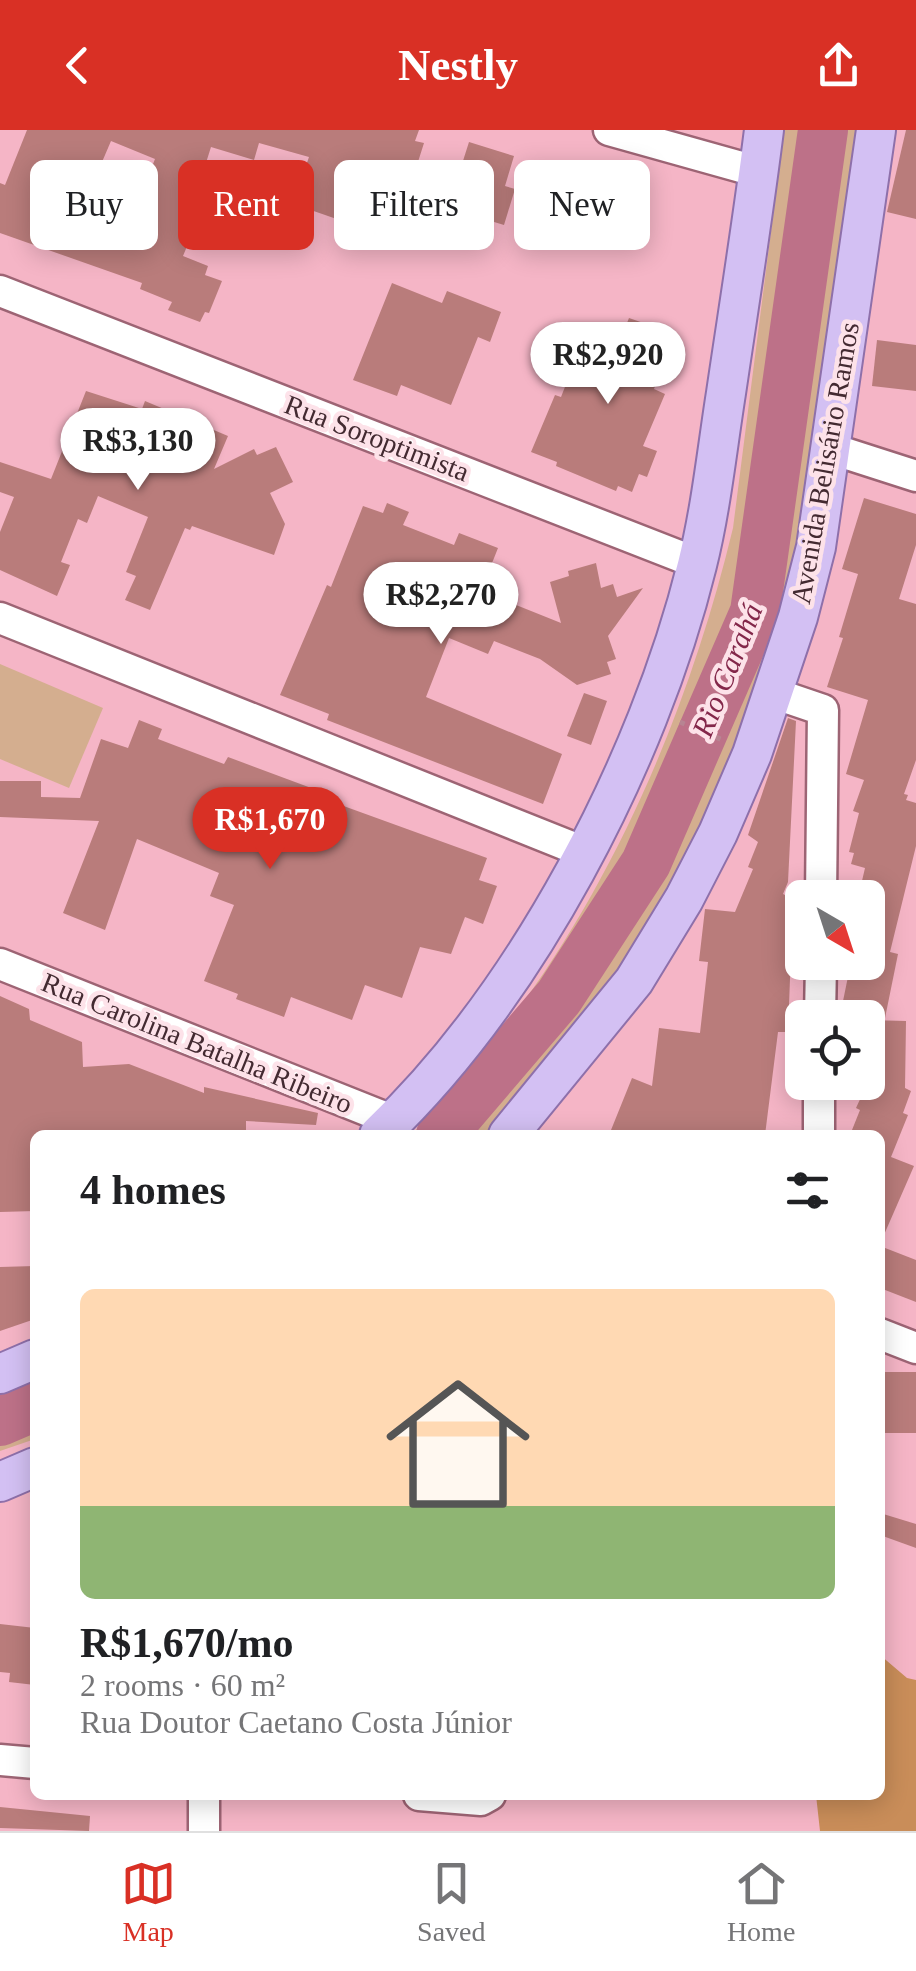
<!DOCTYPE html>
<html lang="en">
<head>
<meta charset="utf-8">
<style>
  :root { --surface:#fff; --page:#f2f2f2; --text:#202124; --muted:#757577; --line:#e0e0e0; --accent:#d93025 }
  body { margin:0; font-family:Georgia,serif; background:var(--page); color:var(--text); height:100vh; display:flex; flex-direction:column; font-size:38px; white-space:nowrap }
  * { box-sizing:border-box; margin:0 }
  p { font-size:32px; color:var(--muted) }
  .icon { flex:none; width:55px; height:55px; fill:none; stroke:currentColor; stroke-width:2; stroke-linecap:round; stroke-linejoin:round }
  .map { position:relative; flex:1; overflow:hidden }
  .sheet { position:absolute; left:30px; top:1000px; width:855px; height:670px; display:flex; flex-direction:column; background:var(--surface); border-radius:15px; box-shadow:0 5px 25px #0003 }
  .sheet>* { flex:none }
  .guide { position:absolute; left:30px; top:30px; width:858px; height:90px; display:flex; gap:20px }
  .needle { width:65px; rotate:141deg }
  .tools { position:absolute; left:785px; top:750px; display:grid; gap:20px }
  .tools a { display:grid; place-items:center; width:100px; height:100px; border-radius:15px; background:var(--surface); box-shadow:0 5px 25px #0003; font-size:50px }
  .price { position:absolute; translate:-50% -85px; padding:0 22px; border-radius:35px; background:#fff; color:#222; font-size:32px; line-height:65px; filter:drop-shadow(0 2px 5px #0008) }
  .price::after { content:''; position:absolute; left:50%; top:60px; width:30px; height:22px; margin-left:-15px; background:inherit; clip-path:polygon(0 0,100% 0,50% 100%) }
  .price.on { background:var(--accent); color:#fff }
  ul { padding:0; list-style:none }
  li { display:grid; align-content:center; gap:20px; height:530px; padding:0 50px }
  li span { display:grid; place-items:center; height:310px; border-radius:15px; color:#555 }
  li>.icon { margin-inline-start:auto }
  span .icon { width:180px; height:180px; fill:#fffc; stroke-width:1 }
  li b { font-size:42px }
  h2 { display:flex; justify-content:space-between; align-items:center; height:120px; padding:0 50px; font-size:42px }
  .tag { padding:0 35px; border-radius:15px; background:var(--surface); box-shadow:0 5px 25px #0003; font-size:35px; line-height:90px }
  .tag.on { background:var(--accent); color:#fff }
  header { display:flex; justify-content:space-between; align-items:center; height:130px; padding:0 50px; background:var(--accent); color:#fff; font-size:45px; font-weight:600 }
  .dock { display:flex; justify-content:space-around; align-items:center; height:140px; border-top:2px solid var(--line); background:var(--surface); font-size:28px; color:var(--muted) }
  .dock a { display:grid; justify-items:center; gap:5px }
  .dock .on { color:var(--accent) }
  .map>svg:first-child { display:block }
</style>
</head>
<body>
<header><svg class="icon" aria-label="back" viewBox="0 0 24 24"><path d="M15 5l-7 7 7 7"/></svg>Nestly<svg class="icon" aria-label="share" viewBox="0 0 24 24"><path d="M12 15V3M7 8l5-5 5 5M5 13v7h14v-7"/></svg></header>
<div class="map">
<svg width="916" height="1701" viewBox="0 0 916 1701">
  <rect width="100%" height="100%" fill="#f5b5c6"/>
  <g fill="#d4ae8f">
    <path d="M 784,0 L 860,0 C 839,153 824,308 788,458 C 742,653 627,861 488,1005 L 411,1005 C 576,841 679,622 733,398 Z"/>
    <polygon points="0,534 103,578 69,658 0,629"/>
    <polygon points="35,1256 35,1309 0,1321 0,1269"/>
  </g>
  <polygon fill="#c98d59" points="880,1525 907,1548 916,1550 916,1701 820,1701 816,1665 880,1665"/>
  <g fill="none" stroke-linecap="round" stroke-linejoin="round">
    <g stroke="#bd7188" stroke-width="50">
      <polyline points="441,1005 559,867 646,733 755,482 823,0"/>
      <polyline points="0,1291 35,1276"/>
    </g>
  </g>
  <g fill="#b97c7b" fill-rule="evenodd">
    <path d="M 27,0 L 419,0 L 415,11 L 424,13 L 403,79 L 427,86 L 417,117 L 305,78 L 311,58 L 300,53 L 309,27 L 259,13 L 254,30 L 211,17 L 193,74 L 203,78 L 183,126 L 208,136 L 205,145 L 222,151 L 209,183 L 205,182 L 200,192 L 168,180 L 172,172 L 140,159 L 142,153 L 0,103 L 0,53 L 5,55 ZM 111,11 L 155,29 L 138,72 L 93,53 Z"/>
    <polygon points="906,0 916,0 916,89 887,82"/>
    <polygon points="469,12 514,26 505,56 515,59 504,95 448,78"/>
    <polygon points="595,71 621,79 613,101 588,93"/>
    <polygon points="392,153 442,173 447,161 501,182 490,212 478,207 451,275 401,255 397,266 353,250"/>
    <polygon points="629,188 675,204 654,259 665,264 643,316 657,321 647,347 639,344 632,362 618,356 616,361 556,336 557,332 531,322 555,265 561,267 589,196 612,205 616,194 625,198"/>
    <polygon points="877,210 916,215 916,261 872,256"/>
    <polygon points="86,261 142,279 145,271 228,306 214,339 254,319 257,325 276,317 293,352 270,363 285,394 274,425 192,396 190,400 185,398 150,480 125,470 136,446 126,442 148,387 98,366 87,393 78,389 61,432 70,435 57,466 0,440 0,402 14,367 0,362 0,332 51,349"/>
    <polygon points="864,368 916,384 916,415 899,469 916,474 916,630 904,664 908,665 906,670 916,673 916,716 890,822 898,824 885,888 843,888 843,871 851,832 868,832 868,768 858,768 865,738 851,734 854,723 849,722 859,683 853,681 864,650 846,644 868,570 827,557 843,508 839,507 858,444 842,439"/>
    <polygon points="387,373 409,382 403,395 454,415 459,403 498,418 481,461 561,493 550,452 569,446 568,441 596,433 601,458 613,454 617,467 643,458 608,506 616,529 607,532 611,544 577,555 540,529 494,511 488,524 449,508 426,567 562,624 543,674 327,590 329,584 280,565 327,455 331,457 363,376 383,383"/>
    <polygon points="584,563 607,571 591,615 567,606"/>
    <polygon points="788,588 796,591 788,752 783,764 793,769 788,902 778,902 765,1005 609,1005 632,948 652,956 659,898 700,903 708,832 699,831 705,779 735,782 753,739 748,737 758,712 748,705"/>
    <polygon points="139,590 162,599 158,609 179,617 224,634 228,627 330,665 327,670 487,728 479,750 497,756 483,794 465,787 451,824 420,817 402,868 365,855 352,890 291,867 284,887 236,869 238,864 204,851 234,775 210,766 219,743 137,709 105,800 63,783 99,691 0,687 0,651 41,651 41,667 80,668 101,609 128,618"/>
    <polygon points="0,866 29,879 30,890 82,912 83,937 129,934 204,963 204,957 318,983 316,995 246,991 246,1005 35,1005 35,1081 0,1082"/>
    <polygon points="868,890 906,891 905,958 911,961 903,983 908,985 891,1027 914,1036 880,1114 880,1005 850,1005 860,980 856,978 868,952"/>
    <polygon points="880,1116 916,1130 916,1172 880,1158"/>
    <polygon points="35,1136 35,1189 0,1201 0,1137"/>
    <rect x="880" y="1242" width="36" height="61"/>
    <polygon points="880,1383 916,1394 916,1418 880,1405"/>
    <polygon points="0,1494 35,1498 35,1555 9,1552 10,1543 0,1542"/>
    <polygon points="0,1677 90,1686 89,1701 0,1698"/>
  </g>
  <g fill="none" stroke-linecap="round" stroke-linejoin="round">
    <g stroke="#9d6474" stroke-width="35">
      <g id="minor">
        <polyline points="609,0 759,42"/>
        <polyline points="0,161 697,433"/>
        <polyline points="832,319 916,346"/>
        <polyline points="0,488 584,722"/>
        <polyline points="773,563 823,580 821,768"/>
        <polyline points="0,834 394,991"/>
        <polyline points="820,888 821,832"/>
        <polyline points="819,1005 819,952"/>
        <polyline points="880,1204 916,1218"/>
        <polyline points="0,1630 35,1633"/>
        <polyline points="419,1665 481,1670 490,1665"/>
        <polyline points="204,1701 204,1665"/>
      </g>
    </g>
    <g stroke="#8e70aa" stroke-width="42">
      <g id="major">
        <path d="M 379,1005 C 527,864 648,633 697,435 C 711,379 717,320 726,263 C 739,175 753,88 764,0"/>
        <polyline points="508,1005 634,851 684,769 718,703 752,624 798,487 816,417 876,0"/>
        <polyline points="0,1244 35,1229"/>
        <polyline points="0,1352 35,1337"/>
      </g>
    </g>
    <polyline stroke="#b78492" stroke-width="5" stroke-dasharray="5 8" stroke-linecap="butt" points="680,592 725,611"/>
    <use href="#minor" stroke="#fff" stroke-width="30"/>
    <use href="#major" stroke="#d3c0f3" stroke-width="38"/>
  </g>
  <g text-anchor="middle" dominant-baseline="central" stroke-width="9" stroke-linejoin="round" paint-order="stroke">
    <g font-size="28" fill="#432a31" stroke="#fde2e9">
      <text transform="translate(377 308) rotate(21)">Rua Soroptimista</text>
      <text transform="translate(825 333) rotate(-80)">Avenida Belisário Ramos</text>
      <text transform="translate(197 913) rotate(22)">Rua Carolina Batalha Ribeiro</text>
    </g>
    <g font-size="30" font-style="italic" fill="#83274a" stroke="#fde2e9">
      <text transform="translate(727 540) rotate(-68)">Rio Carahá</text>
    </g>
  </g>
</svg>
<div class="tools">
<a><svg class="needle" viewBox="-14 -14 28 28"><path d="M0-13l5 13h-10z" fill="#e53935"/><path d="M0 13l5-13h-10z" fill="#757577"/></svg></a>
<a><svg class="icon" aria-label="locate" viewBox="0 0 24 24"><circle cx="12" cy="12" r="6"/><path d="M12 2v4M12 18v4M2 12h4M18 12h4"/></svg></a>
</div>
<b class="price" style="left:608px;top:277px">R$2,920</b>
<b class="price" style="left:138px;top:363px">R$3,130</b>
<b class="price" style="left:441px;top:517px">R$2,270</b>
<b class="price on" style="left:270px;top:742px">R$1,670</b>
<div class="guide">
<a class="tag">Buy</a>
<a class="tag on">Rent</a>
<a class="tag">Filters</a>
<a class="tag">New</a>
</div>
<section class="sheet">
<h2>4 homes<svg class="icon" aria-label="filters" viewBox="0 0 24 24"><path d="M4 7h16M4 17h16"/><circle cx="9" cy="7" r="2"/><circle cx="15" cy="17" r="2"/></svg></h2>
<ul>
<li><span style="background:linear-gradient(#ffd9b3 70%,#8fb573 0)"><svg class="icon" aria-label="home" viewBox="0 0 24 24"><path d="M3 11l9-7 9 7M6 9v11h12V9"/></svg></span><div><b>R$1,670/mo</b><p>2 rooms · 60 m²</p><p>Rua Doutor Caetano Costa Júnior</p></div></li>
</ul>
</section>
</div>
<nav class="dock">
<a class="on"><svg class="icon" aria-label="map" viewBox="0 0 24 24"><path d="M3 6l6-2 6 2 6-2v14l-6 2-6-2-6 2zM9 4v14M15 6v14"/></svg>Map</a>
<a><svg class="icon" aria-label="saved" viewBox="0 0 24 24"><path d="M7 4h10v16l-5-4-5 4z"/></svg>Saved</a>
<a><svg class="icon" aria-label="home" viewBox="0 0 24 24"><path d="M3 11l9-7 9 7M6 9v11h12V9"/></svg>Home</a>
</nav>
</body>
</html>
